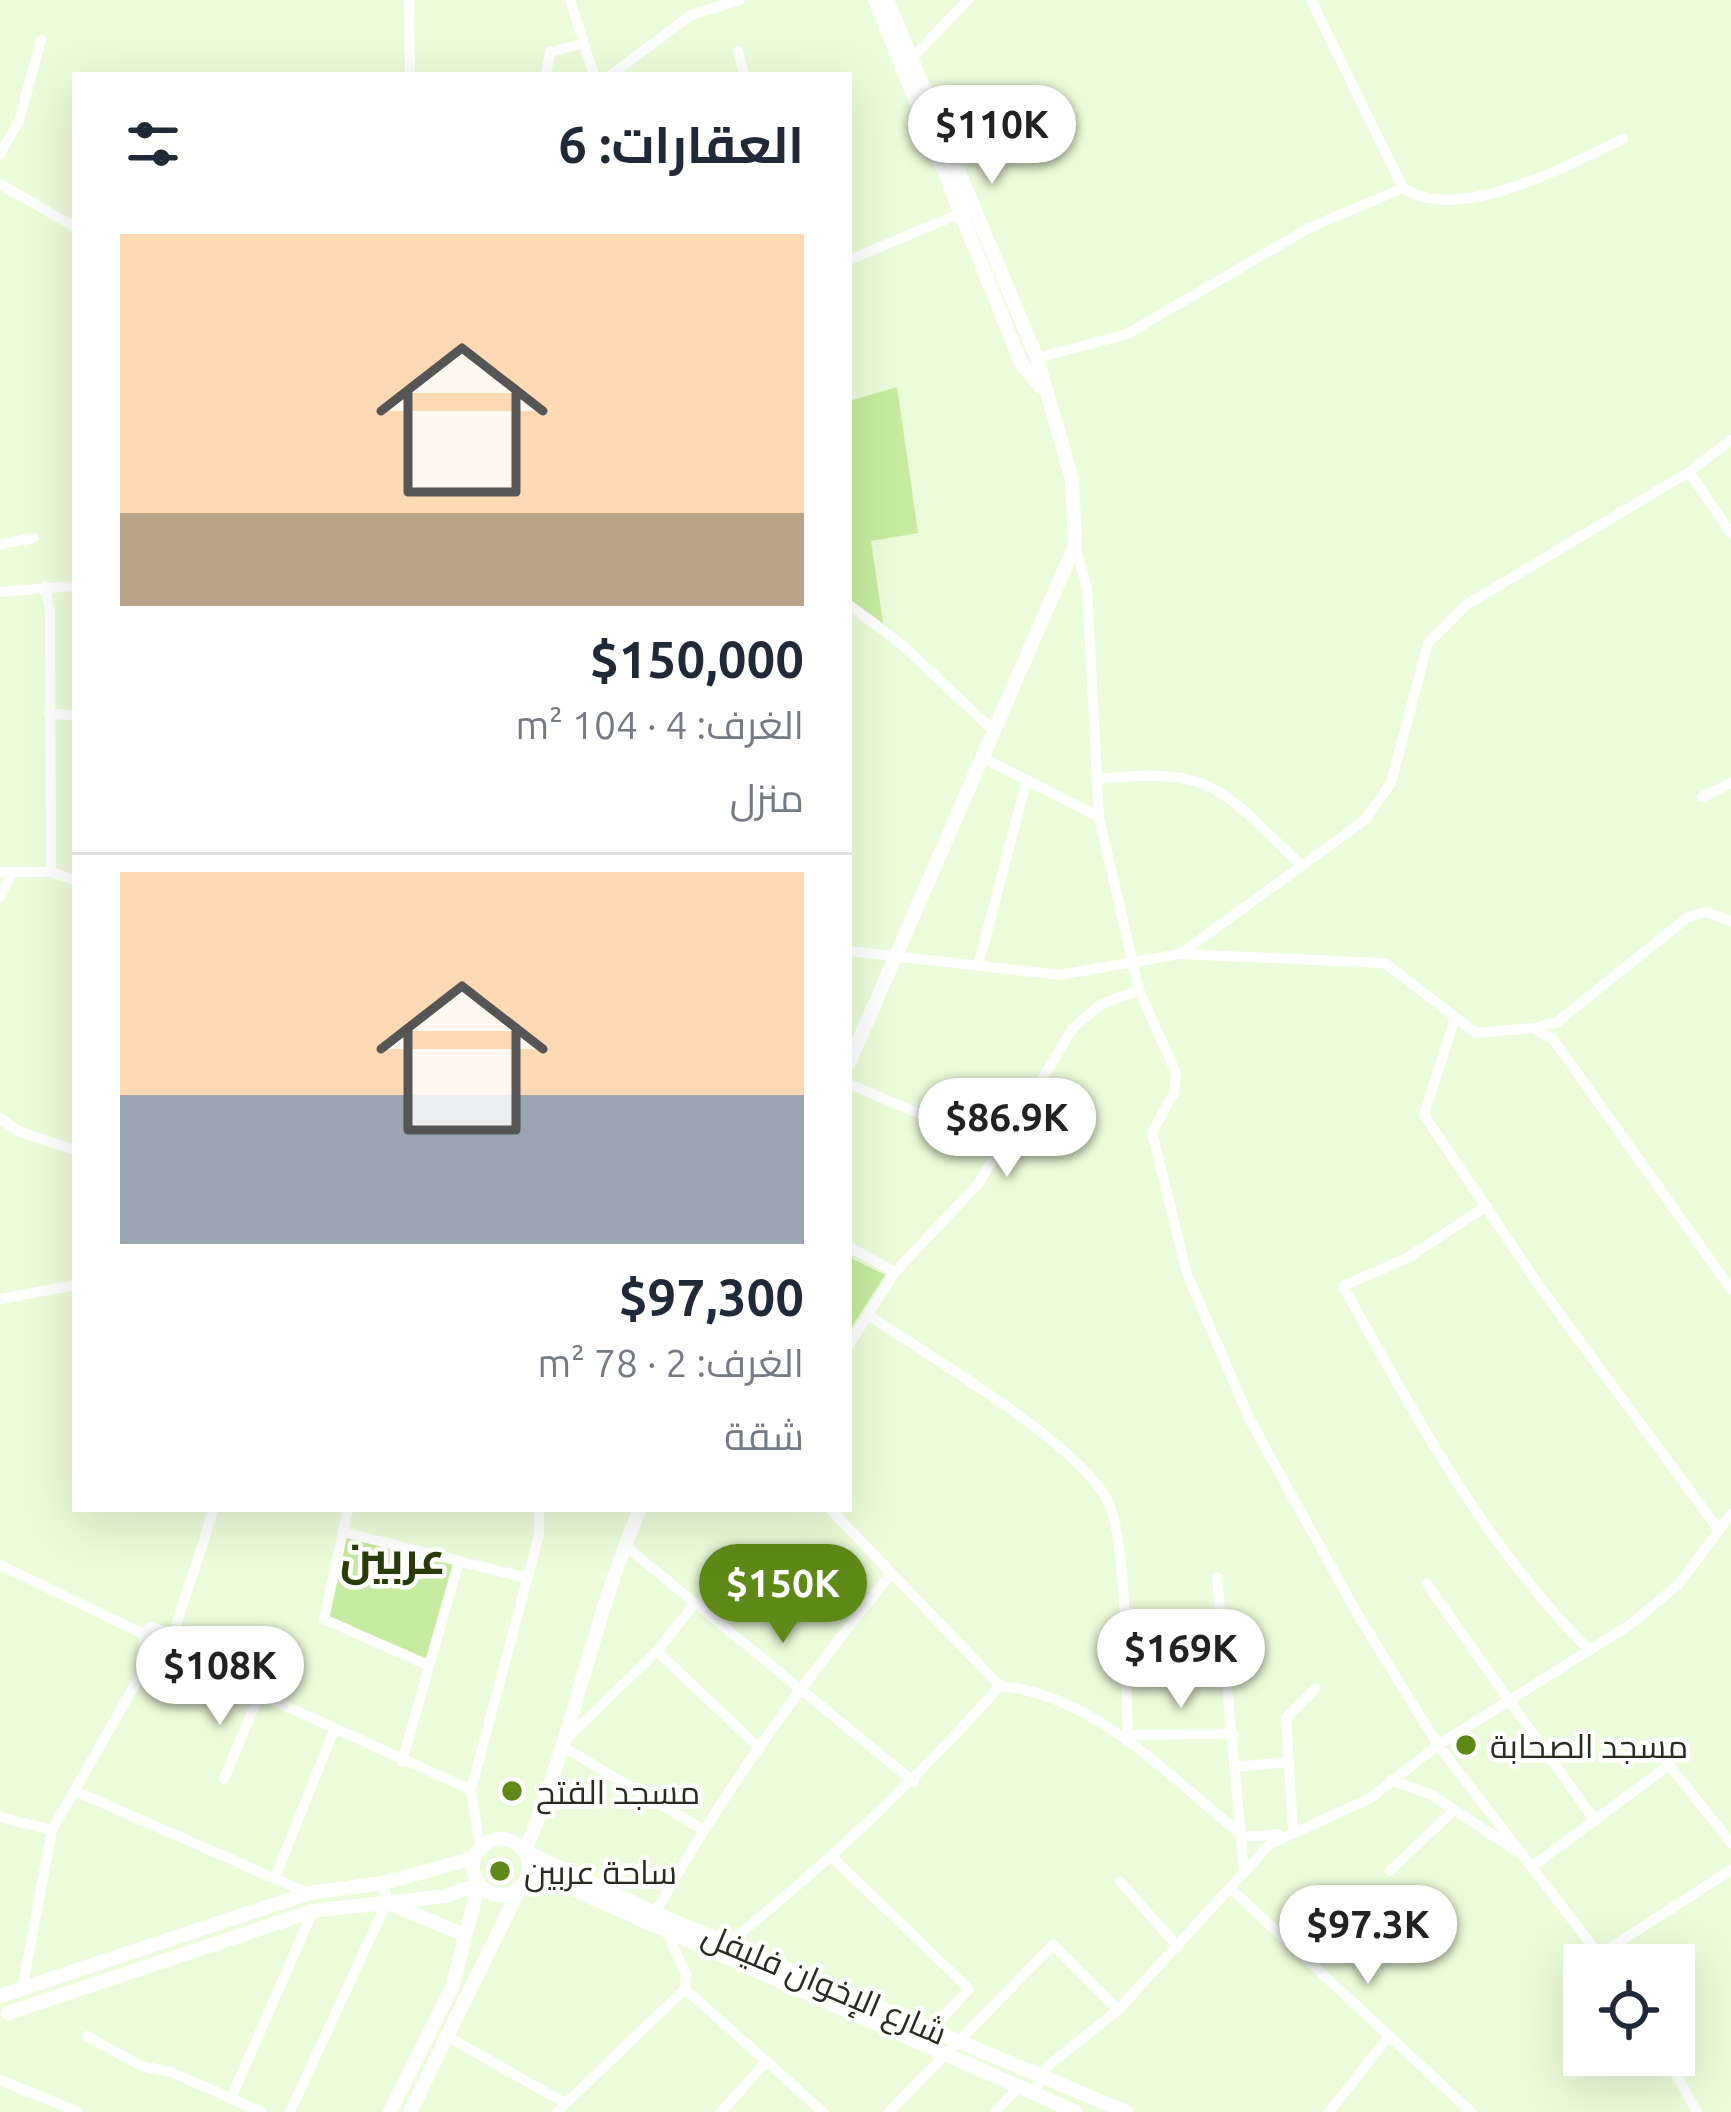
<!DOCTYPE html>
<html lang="ar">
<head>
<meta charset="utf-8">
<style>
  :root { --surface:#fff; --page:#f6f6f7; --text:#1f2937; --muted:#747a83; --line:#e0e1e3; --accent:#5f8917 }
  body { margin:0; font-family:Ubuntu,Cairo,sans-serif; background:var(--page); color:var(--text); direction:rtl; height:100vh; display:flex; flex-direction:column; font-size:45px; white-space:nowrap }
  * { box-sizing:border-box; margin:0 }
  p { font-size:39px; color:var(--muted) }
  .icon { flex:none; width:66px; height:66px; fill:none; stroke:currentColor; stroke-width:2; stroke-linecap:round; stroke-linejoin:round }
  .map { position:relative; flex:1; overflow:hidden; direction:ltr }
  .panel { position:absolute; left:72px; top:72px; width:780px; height:1440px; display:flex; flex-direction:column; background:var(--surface); border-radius:0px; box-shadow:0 12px 48px #0002; direction:rtl }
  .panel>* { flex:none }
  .fabs { position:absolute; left:1563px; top:1944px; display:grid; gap:24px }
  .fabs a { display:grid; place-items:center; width:132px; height:132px; border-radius:0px; background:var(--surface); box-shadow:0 12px 48px #0002; font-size:60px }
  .price { position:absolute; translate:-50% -102px; padding:0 27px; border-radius:42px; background:#fff; color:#222; font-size:39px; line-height:78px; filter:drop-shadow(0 3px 6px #0008) }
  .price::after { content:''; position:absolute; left:50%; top:72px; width:36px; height:27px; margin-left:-18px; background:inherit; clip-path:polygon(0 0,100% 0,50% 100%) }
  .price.current { background:var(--accent); color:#fff }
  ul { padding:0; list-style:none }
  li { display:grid; align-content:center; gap:24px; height:636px; padding:0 48px }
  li+li { border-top:3px solid var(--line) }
  li span { display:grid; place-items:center; height:372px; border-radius:0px; color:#555 }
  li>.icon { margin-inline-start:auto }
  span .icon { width:216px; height:216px; fill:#fffc; stroke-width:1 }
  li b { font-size:51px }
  h2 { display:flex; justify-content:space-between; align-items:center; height:144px; padding:0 48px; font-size:51px }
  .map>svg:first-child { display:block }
</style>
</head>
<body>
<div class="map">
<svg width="1731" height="2112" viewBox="0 0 1731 2112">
  <rect width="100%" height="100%" fill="#ebfcda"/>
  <g fill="#c7eba0">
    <polygon points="897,387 918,533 871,541 883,623 849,599 849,401"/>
    <polygon points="849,1257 885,1275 849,1331"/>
    <polygon points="346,1537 453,1564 426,1658 328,1617"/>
  </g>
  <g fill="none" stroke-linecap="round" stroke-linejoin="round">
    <g stroke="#fff" stroke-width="10">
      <polyline points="409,0 410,75"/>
      <polyline points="570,0 594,75"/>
      <polyline points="738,51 744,75"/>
      <polyline points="908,62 968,0"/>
      <polyline points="546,75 550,52 581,44"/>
      <polyline points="611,75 691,15 740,0"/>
      <polyline points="0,154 19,121 41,40"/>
      <polyline points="0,184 75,227"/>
      <path d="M 1403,188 C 1459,225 1568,165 1623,139"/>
      <polyline points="849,260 961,213"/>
      <polyline points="1037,358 1127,334 1309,228 1403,188 1311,0"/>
      <polyline points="1689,472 1731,533"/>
      <polyline points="0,544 34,538"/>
      <polyline points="1075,545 1087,588 1099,817 1139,990 1176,1073 1174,1093 1152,1132 1187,1274 1250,1420 1358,1615 1438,1745 1607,1965"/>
      <polyline points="45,586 50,611 51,872"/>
      <polyline points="0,592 75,586"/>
      <polyline points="849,605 900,643 994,731"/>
      <polyline points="49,714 75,715"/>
      <polyline points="983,758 1099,817"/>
      <path d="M 1097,779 C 1216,767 1218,787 1301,865"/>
      <polyline points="1702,797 1731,783"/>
      <polyline points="0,872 51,872 75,880"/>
      <polyline points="0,897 12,872"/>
      <polyline points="849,951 1059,975 1180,954 1365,820 1391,783 1428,643 1466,605 1689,472 1731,440"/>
      <polyline points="1180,954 1385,963 1476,1033 1533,1028 1553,1039 1731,1289"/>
      <polyline points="978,966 1026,783"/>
      <polyline points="1455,1018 1424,1115 1540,1287 1718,1529"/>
      <polyline points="1533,1028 1557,1022 1688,917 1706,912 1731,921"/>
      <polyline points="849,1084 1000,1148"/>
      <polyline points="0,1118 18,1131 75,1150"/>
      <path d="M 1487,1206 L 1407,1258 L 1343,1286 C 1415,1415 1484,1545 1589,1650"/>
      <polyline points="849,1247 895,1272"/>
      <polyline points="0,1299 75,1285"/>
      <path d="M 868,1315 C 924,1353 1082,1445 1108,1502 C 1129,1546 1125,1687 1128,1742"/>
      <polyline points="849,1345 895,1272 978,1184 1073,1028 1100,1005 1139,990"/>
      <polyline points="348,1509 324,1619 429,1666"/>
      <path d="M 830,1509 L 1000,1686 C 1095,1694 1173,1781 1245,1837 L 1278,1834"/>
      <polyline points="343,1532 527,1578"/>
      <polyline points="624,1545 914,1782"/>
      <polyline points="0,1565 143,1634"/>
      <polyline points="1217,1577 1244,1871"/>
      <polyline points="1426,1583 1595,1821"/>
      <polyline points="695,1603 657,1651 560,1745 702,1829"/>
      <path d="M 171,1633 L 151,1627 L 143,1634 L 144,1649 L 157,1656 L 170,1649 C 180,1605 201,1556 213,1509"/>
      <polyline points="172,1644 193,1664 471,1790 480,1848"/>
      <polyline points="657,1651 758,1747"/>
      <polyline points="1128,1735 1234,1734"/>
      <polyline points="402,1762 459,1561"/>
      <polyline points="1235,1767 1289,1762"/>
      <polyline points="224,1779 259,1695"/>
      <polyline points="1391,1780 1432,1795 1518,1852"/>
      <polyline points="471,1790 539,1535 539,1509"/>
      <polyline points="75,1791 308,1893"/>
      <polyline points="0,1817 52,1830"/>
      <polyline points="1293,1832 1286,1718 1315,1689"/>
      <polyline points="834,1859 969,1989 933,2028"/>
      <polyline points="1533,1866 1669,1765 1731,1843"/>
      <polyline points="1390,1871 1455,1809"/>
      <polyline points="275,1878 334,1730"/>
      <polyline points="1120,1881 1178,1947"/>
      <polyline points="1230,1888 1471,2112"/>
      <path d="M 655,1913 C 723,1791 803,1682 891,1574"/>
      <polyline points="668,1935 686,1974 685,1989 823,2112"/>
      <path d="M 728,1943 C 828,1864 915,1781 1000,1686"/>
      <polyline points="1599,1955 1731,1870"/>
      <polyline points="22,1990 52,1830 152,1655"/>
      <polyline points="87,2036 141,2066 171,2072 262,2112"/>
      <polyline points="450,2038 565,2103"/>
      <polyline points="1665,2055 1697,2112"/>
      <polyline points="0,2080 78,2112"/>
      <polyline points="1034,2092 1049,2065 1118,2010 1270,1844 1369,1799 1438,1745 1631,1624 1679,1584 1731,1514"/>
      <polyline points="231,2098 313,1911"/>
      <polyline points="290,2112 387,1902 383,1883"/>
      <polyline points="557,2112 685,1989"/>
      <polyline points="721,2112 767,2061"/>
      <polyline points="889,2112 1053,1945 1118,2010"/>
      <polyline points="995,2112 1019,2087"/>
      <polyline points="1329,2112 1389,2036"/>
    </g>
    <g stroke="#fff" stroke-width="14">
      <polyline points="875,0 1021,363 1040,386"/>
      <polyline points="849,1063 1075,545 1072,479 1037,358 887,0"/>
      <path d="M 640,1509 C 592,1620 572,1740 525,1851 L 655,1913 L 1126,2112"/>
      <circle cx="501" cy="1867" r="28"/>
      <polyline points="527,1876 561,1884 1076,2112"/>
      <polyline points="391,1904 462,1934"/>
      <polyline points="0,1996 309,1893 383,1883 474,1858"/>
      <polyline points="8,2013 313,1911 446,1896 479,1884"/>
      <polyline points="390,2112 452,1988 479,1884"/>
      <polyline points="410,2112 521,1886"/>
    </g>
  </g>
  <g fill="#5f8917" stroke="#fff" stroke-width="4.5">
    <circle cx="1466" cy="1745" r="12"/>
    <circle cx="512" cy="1791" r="12"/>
    <circle cx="500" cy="1871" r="12"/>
  </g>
  <g text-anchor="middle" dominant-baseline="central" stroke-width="9" stroke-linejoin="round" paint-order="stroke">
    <g font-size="33" fill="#262c20" stroke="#fff" text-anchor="start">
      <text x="1490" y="1745">مسجد الصحابة</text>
      <text x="536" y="1791">مسجد الفتح</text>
      <text x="524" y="1871">ساحة عربين</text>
    </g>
    <g font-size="33" fill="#262c20" stroke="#fff">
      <text transform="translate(825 1983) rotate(23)">شارع الإخوان فليفل</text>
    </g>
    <g font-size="45" font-weight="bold" fill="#283d08" stroke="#fff">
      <text x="393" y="1557">عربين</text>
    </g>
  </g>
</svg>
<div class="fabs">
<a><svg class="icon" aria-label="locate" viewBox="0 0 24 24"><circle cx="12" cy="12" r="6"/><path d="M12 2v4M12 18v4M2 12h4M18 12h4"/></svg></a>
</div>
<b class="price" style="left:992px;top:187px">$110K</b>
<b class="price" style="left:1007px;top:1180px">$86.9K</b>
<b class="price current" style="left:783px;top:1646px">$150K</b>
<b class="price" style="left:1181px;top:1711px">$169K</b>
<b class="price" style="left:220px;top:1728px">$108K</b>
<b class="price" style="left:1368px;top:1987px">$97.3K</b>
<section class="panel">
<h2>العقارات: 6<svg class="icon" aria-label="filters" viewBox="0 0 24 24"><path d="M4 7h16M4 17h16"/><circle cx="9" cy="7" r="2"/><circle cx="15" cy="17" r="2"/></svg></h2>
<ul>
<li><span style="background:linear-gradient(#ffd9b3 75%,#b9a48a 0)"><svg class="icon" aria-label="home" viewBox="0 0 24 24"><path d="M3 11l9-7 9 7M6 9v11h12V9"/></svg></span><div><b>$150,000</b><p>الغرف: 4 · 104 m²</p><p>منزل</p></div></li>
<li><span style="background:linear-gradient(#ffd9b3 60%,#9aa5b1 0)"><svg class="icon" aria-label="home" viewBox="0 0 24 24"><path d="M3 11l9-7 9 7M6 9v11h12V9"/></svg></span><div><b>$97,300</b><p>الغرف: 2 · 78 m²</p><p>شقة</p></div></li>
</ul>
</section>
</div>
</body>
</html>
